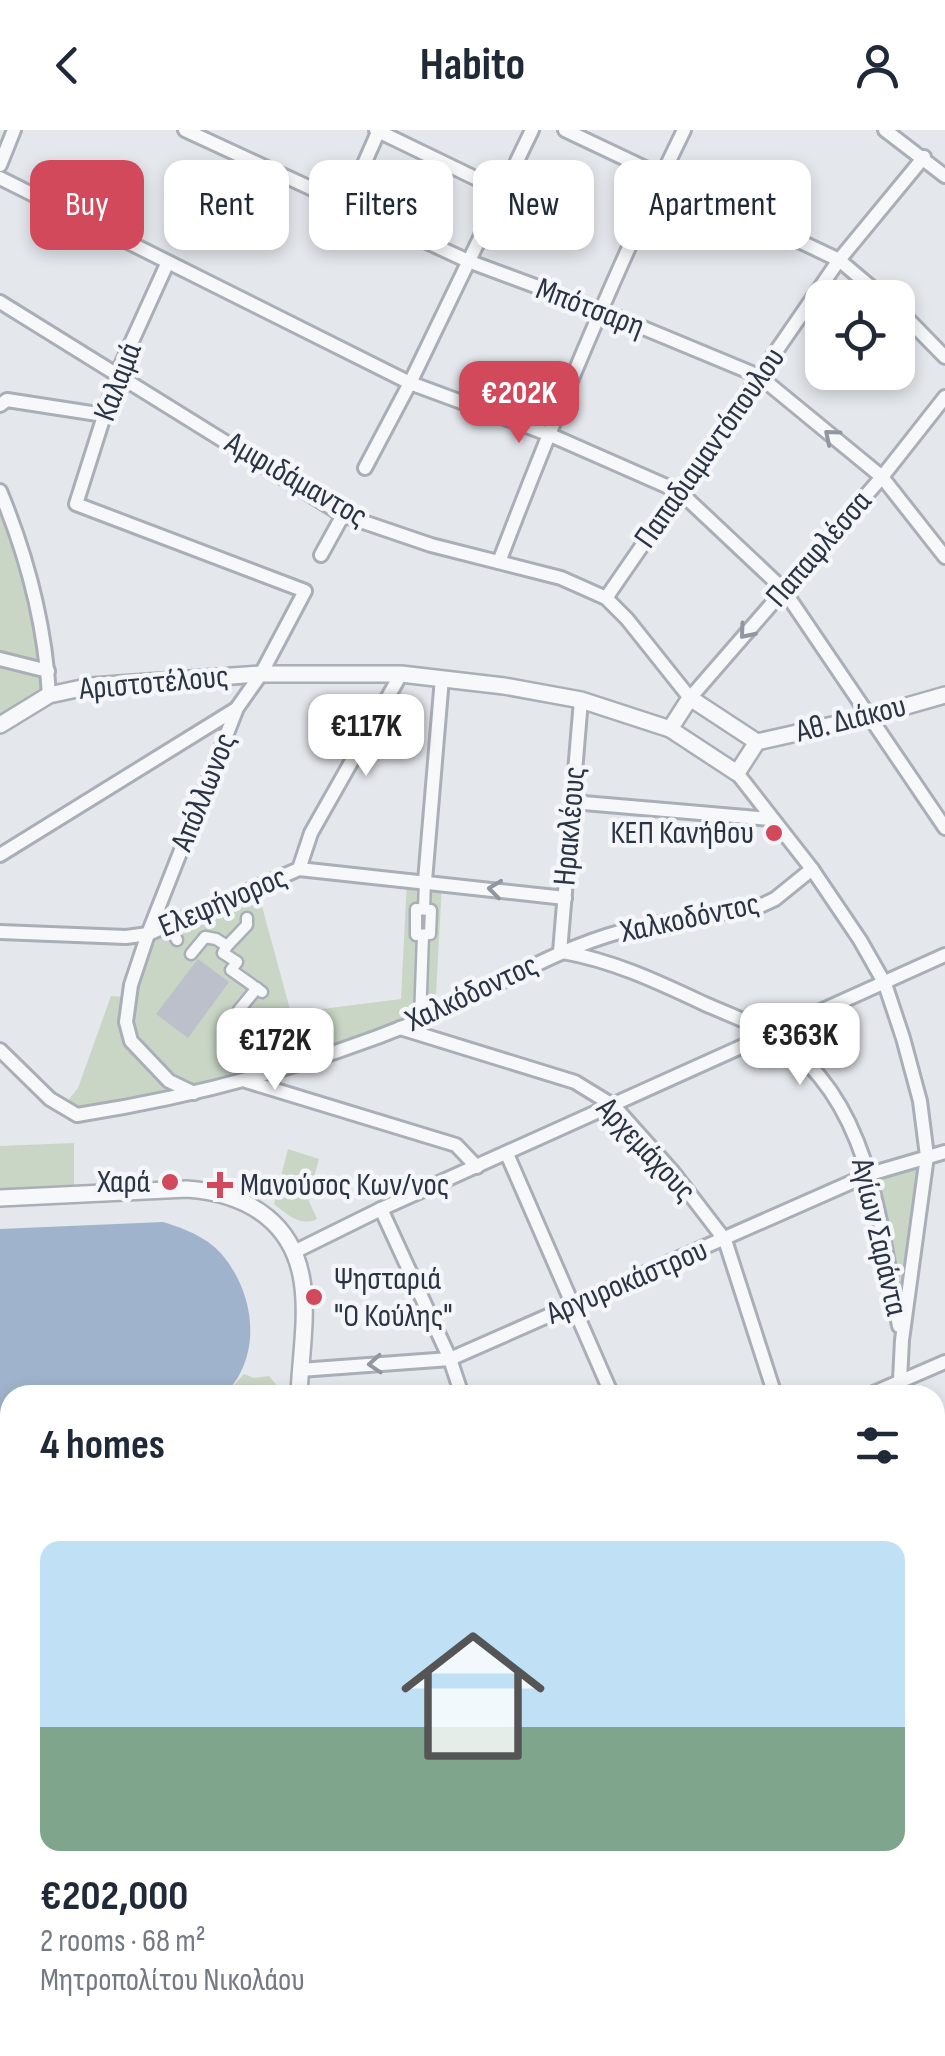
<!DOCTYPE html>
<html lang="en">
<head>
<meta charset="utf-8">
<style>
  :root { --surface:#fff; --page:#f2f2f3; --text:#1f2937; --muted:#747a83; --line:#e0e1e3; --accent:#d1495b }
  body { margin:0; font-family:"Sofia Sans Condensed",sans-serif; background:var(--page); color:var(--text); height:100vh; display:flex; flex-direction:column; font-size:38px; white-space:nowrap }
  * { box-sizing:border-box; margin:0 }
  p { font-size:32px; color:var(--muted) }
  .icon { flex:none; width:55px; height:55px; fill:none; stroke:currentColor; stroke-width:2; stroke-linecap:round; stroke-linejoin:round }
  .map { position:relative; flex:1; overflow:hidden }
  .drawer { position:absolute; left:0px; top:1255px; width:945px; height:672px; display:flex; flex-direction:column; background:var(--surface); border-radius:30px 30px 0 0; box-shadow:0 5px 15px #0003 }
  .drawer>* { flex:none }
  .guide { position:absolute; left:30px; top:30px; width:885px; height:90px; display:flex; gap:20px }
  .tools { position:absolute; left:805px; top:150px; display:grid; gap:20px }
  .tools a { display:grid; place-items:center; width:110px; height:110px; border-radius:20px; background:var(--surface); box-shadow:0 5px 15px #0003; font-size:50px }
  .price { position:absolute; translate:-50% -85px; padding:0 22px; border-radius:20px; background:#fff; color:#222; font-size:32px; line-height:65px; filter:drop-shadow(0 2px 5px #0008) }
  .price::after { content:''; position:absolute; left:50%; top:60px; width:30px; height:22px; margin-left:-15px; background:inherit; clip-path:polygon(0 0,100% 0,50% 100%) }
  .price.on { background:var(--accent); color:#fff }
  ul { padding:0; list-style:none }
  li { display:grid; align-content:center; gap:20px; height:530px; padding:0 40px }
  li+li { border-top:2px solid var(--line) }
  li span { display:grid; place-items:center; height:310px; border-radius:20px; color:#555 }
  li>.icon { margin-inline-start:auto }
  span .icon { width:180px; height:180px; fill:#fffc; stroke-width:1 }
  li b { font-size:42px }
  h2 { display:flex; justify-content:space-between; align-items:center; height:120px; padding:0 40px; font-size:42px }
  .pill { padding:0 35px; border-radius:20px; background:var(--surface); box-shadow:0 5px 15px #0003; font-size:35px; line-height:90px }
  .pill.on { background:var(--accent); color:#fff }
  header { display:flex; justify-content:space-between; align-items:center; height:130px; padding:0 40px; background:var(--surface); font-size:45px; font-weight:700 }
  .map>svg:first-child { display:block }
</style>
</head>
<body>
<header><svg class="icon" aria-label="back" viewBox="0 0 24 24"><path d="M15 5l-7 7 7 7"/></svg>Habito<svg class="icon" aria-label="person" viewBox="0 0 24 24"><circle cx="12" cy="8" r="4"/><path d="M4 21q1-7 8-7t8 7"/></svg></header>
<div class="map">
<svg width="945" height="1926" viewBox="0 0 945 1926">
  <rect width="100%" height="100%" fill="#e4e7ec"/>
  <g fill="#c9d6c5">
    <polygon points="0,361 28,443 49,565 0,595"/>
    <polygon points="407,749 442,753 435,883 303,931 77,985 62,978 78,958 111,866 129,867 148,804 257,758 291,883 401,869"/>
    <polygon points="74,1013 74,1063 0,1068 0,1016"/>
    <path d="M 288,1019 L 319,1029 L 308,1069 L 317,1089 C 300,1097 288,1085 274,1074 Z"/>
    <polygon points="927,1026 902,1210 870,1044"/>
    <polygon points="244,1244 254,1248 269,1246 279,1258 279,1265 225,1265"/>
    <polygon points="935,1747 945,1750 945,1822 935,1820"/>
  </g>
  <path fill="#9fb4cc" d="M 163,1092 C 186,1099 209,1108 224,1127 C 256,1167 262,1228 224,1265 L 10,1265 L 10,1918 L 935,1918 L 935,1827 L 945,1828 L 945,1926 L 0,1926 L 0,1099 Z"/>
  <polygon fill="#bbc0ca" points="198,829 229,852 188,908 156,884"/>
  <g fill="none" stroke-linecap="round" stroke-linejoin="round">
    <g stroke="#a9aeb7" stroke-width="15">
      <g id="pedestrian">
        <polygon points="416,779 431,780 430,804 416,805"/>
        <polyline points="424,779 425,751"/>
        <polyline points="169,795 177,810"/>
        <polyline points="227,816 247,795 247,788"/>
        <polyline points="191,824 205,807 216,809 227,816 223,823 237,832 231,840 262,862"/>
        <polyline points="239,880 257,858"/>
        <polyline points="420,890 423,805"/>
      </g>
    </g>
    <g stroke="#a9aeb7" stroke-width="18">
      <g id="minor">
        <polyline points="185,0 468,131 600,180 759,246 882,347 945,427"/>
        <polyline points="376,0 502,61"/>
        <polyline points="565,0 839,130 884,168"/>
        <polyline points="885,0 945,46"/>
        <polyline points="0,35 14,0"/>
        <polyline points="0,48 410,253 548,304 680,362 783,459 945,698"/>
        <polyline points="345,77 379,0"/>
        <polyline points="167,134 118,242 76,374 305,461 261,544 237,578 148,804 131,855 126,892 131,911 169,951 194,963"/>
        <polyline points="0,172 343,385 431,415 561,448 606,468 627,489 690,568 882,347 945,267"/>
        <polyline points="898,179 945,227"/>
        <polyline points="0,275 7,270 104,285"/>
        <polyline points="365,338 410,253 532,0"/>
        <path d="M 0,361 C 27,426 45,495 49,565"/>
        <polyline points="321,425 343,385"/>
        <path d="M 499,432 C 555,285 615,141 684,0"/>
        <polyline points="606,468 839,130 924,27"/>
        <polyline points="0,529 48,541"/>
        <polyline points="737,643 812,739 860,810 885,854 903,908 920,971 927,1026 902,1210 900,1250 903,1265"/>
        <polyline points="572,672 770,689"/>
        <polyline points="0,725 236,579"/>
        <polyline points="299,739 311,703 401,544"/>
        <polyline points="425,751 442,548"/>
        <polyline points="0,802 126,807 148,804 299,739 565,768"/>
        <polyline points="560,822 581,570"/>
        <path d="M 563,822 C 614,831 658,852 705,874 C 725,883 748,891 767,902 C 871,961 879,1092 899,1196"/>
        <polyline points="400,898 575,952 614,976 672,1041 725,1110 775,1265"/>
        <path d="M 0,920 L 50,969 L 77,985 C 194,967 311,935 421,890 C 489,862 551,820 623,801 C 667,789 714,785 758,777 L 775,769 L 812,739"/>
        <polyline points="246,951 456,1015 477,1037"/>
        <polyline points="507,1024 612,1265"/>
        <polyline points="381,1079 450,1229 462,1265"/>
        <polyline points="296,1121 381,1079 945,825"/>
        <polyline points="300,1240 450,1229 870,1044 945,1022"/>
        <polyline points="869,1265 945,1232"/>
        <polyline points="935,1408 945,1433"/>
        <polyline points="935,1654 945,1648"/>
      </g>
    </g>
    <g stroke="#a9aeb7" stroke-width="20">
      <g id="tertiary">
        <polygon points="690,568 757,612 737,643 670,599"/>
        <polyline points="0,595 49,565 91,556 261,544 401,544 504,556 581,570 670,599"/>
        <polyline points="757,612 868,587 945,565"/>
        <path d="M 0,1068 L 187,1059 C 216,1061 245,1069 267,1087 C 321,1131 301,1205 299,1265"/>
        <polyline points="935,1747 945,1750"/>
      </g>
    </g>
    <use href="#pedestrian" stroke="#f7f8fa" stroke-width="10"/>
    <use href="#minor" stroke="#f7f8fa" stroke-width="12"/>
    <use href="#tertiary" stroke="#f7f8fa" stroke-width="15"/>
  </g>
  <defs><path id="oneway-chevron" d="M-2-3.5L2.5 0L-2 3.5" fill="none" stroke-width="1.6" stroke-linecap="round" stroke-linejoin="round" transform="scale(2.5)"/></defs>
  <g stroke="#9196a0">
    <use href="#oneway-chevron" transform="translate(831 306) rotate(-140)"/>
    <use href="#oneway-chevron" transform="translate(746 502) rotate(130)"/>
    <use href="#oneway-chevron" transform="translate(495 759) rotate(-173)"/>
    <use href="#oneway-chevron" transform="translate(375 1234) rotate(176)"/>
  </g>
  <g fill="#d1495b" stroke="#f4f6f9" stroke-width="4">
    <circle cx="774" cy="703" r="10"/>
    <circle cx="170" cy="1052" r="10"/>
    <path d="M215 1040h10v10h10v10h-10v10h-10v-10h-10v-10h10z"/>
    <circle cx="314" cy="1167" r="10"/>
  </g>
  <g text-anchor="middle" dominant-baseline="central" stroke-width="9" stroke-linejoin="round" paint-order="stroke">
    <g font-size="32" fill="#2b3445" stroke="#f4f6f9">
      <text transform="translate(590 178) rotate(21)">Μπότσαρη</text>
      <text transform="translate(118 252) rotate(-69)">Καλαμά</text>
      <text transform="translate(710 318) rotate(-55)">Παπαδιαμαντόπουλου</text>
      <text transform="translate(296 350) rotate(30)">Αμφιδάμαντος</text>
      <text transform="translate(819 419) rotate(-49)">Παπαφλέσσα</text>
      <text transform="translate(154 553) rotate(-5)">Αριστοτέλους</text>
      <text transform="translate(851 589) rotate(-14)">Αθ. Διάκου</text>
      <text transform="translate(204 662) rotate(-68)">Απόλλωνος</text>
      <text transform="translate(570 696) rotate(-85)">Ηρακλέους</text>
      <text transform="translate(223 772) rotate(-23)">Ελεφήνορος</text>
      <text transform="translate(690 788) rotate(-12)">Χαλκοδόντος</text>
      <text transform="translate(472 863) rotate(-25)">Χαλκόδοντος</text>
      <text transform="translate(646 1020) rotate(47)">Αρχεμάχους</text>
      <text transform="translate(879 1107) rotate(77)">Αγίων Σαράντα</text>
      <text transform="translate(627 1152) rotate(-23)">Αργυροκάστρου</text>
    </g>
    <g font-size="32" fill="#2b3445" stroke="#f4f6f9" text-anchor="end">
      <text x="754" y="703">ΚΕΠ Κανήθου</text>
      <text x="150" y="1052">Χαρά</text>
      <text x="240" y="1055" text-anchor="start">Μανούσος Κων/νος</text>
      <text x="334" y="1149" text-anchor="start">Ψησταριά<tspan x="334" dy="37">"Ο Κούλης"</tspan></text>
    </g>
  </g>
</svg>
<div class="tools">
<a><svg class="icon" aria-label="locate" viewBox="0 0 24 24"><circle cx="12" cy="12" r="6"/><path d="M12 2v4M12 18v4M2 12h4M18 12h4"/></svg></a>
</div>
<b class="price on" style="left:519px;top:316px">€202K</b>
<b class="price" style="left:366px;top:649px">€117K</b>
<b class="price" style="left:800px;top:958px">€363K</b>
<b class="price" style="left:275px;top:963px">€172K</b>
<div class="guide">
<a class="pill on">Buy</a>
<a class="pill">Rent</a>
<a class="pill">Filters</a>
<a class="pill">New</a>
<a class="pill">Apartment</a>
</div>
<section class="drawer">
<h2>4 homes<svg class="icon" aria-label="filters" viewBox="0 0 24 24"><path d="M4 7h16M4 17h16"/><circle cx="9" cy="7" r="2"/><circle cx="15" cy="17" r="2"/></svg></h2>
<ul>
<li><span style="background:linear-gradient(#bfe0f5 60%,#7fa58c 0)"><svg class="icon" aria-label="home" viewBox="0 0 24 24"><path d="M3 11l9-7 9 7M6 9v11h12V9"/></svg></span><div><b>€202,000</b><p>2 rooms · 68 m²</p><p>Μητροπολίτου Νικολάου</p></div></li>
</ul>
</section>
</div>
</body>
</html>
